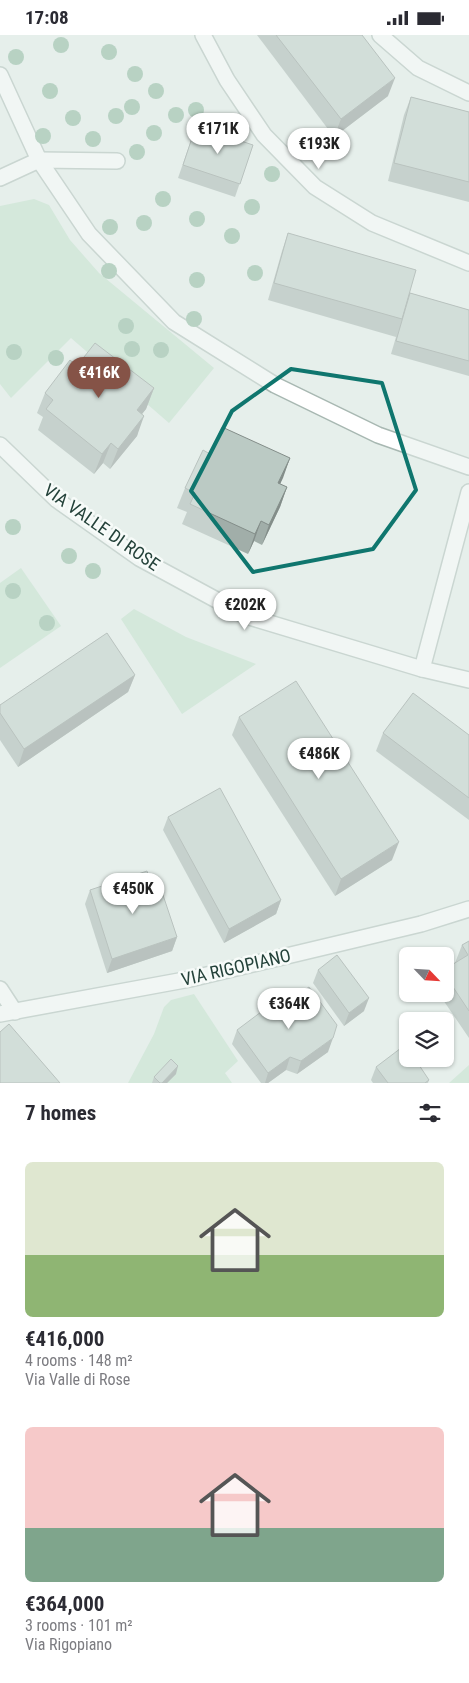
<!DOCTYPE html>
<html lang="en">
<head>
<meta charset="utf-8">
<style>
  :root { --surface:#fff; --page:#f2f2f3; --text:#2b2b33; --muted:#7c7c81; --accent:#855347 }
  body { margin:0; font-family:"Roboto Condensed",sans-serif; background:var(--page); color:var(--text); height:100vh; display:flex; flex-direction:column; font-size:19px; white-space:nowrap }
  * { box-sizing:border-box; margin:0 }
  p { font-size:16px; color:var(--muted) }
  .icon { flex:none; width:28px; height:28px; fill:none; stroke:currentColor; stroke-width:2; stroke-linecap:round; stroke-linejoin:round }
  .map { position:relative; height:1048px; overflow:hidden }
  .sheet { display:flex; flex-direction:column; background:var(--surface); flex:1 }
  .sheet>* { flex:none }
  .needle { width:32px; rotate:115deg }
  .tools { position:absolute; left:399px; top:912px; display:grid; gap:10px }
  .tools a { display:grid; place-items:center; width:55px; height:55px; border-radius:8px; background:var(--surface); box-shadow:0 1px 4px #0004; font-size:25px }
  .price { position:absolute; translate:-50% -42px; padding:0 11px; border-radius:18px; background:#fff; color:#222; font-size:16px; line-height:32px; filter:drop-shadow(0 1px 2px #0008) }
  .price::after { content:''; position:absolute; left:50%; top:30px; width:15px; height:11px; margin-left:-8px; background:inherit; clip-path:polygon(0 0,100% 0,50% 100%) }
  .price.current { background:var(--accent); color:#fff }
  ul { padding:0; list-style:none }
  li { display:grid; align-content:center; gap:10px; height:265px; padding:0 25px }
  li span { display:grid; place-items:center; height:155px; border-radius:8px; color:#555 }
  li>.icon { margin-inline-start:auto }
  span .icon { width:90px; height:90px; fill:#fffc; stroke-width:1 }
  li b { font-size:21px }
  h2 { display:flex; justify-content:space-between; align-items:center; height:60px; padding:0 25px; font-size:21px }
  .status { display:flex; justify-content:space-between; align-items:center; height:35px; padding:0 25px; background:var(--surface); direction:ltr }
  .status svg { height:14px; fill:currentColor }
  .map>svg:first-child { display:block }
</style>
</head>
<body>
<div class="status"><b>17:08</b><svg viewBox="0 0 49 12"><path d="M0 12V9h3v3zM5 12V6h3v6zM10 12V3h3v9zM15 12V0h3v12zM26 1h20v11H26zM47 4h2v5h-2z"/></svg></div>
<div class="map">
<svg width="469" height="1048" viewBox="0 0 469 1048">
  <rect width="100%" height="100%" fill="#e6efeb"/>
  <g fill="#bfe0c8">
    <polygon points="34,164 49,170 70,205 99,238 214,333 169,388 71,303 11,363 0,349 0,171"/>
    <polygon points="21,533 61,591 0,633 0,548"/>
    <polygon points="134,574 186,602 256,629 182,679 121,584"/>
    <polygon points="194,959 238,1026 225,1038 232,1048 128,1048 154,999 164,972 171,965"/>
    <polygon points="469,1030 469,1048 449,1048"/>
  </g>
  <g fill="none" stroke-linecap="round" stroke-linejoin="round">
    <g stroke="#a8b8b2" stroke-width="18">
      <g id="lane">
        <polyline points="0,40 39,125 89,199 174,287 275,350 378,400 469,432"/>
        <polyline points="0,143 39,125 117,126"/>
        <polyline points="0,954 15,977"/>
      </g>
    </g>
    <g stroke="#a8b8b2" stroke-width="18">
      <g id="street">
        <polyline points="203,0 227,45 264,100 315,152 372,188 469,228"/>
        <polyline points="380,0 418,33 469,58"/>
        <polyline points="0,410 57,465 139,523 246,581 422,634 469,645"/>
        <polyline points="422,634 469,457"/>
        <polyline points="0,979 190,944 421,889 469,874"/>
      </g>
    </g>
    <use href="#lane" stroke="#fff" stroke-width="15"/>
    <use href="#street" stroke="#fff" stroke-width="15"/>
  </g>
  <g fill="#80af93">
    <circle cx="61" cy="10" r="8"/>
    <circle cx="109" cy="17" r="8"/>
    <circle cx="16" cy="22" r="8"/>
    <circle cx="135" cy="39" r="8"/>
    <circle cx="50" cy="56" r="8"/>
    <circle cx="156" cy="56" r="8"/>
    <circle cx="132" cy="72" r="8"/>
    <circle cx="196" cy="75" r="8"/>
    <circle cx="176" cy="80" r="8"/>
    <circle cx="116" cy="81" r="8"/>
    <circle cx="73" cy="83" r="8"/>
    <circle cx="154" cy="98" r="8"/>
    <circle cx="228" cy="98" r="8"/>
    <circle cx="43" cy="101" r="8"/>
    <circle cx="93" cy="104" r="8"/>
    <circle cx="137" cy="117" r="8"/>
    <circle cx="272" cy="139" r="8"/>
    <circle cx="163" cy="164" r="8"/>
    <circle cx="252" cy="172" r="8"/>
    <circle cx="197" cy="184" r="8"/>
    <circle cx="144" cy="188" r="8"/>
    <circle cx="110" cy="192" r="8"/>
    <circle cx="232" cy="201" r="8"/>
    <circle cx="109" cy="236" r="8"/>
    <circle cx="255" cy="238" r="8"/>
    <circle cx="197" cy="245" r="8"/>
    <circle cx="194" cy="284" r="8"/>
    <circle cx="126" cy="291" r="8"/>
    <circle cx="132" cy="314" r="8"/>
    <circle cx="161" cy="315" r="8"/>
    <circle cx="14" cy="317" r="8"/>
    <circle cx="56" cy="323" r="8"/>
    <circle cx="13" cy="492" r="8"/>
    <circle cx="69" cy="521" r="8"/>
    <circle cx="93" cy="536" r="8"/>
    <circle cx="13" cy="556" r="8"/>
    <circle cx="47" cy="588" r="8"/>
  </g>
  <g fill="#a1aea9">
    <polygon points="257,0 362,0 388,61 334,102"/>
    <polygon points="411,62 469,77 469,167 388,146 404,80"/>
    <polygon points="196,91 253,110 235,162 178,143"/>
    <polygon points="288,198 410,258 469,275 469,341 391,319 396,302 268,265 282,216"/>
    <polygon points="77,331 154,353 146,374 142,379 137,401 110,434 103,428 94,439 38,395 43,382 37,378 45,358"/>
    <polygon points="210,419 290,423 280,449 287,452 280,472 262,510 254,506 248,519 182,489 187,477 177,473 185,453"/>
    <polygon points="135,640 128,657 18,732 0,705 0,670"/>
    <polygon points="239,682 392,825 335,861 232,700"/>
    <polygon points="383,698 469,700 469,785 376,716"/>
    <polygon points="168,782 281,865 276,879 224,908 163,795"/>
    <polygon points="90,855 154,857 177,902 172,916 107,938 85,869"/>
    <polygon points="469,906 469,1003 439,959 445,959 445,940 455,928 462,910"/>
    <polygon points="318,935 364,976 344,991 313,948"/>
    <polygon points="237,995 328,1017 297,1039 286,1035 268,1048 261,1048 232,1009"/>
    <polygon points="376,1032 429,1045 428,1048 373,1048 371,1045"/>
    <polygon points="176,1039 167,1048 152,1048 154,1042"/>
  </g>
  <g fill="#838d89">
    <polygon points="395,43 388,61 334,102 341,84"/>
    <polygon points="154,353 146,374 129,395 137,375"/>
    <polygon points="144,381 137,401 110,434 118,414"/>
    <polygon points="111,408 103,428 94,439 102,419"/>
    <polygon points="290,423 283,443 271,468 278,448"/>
    <polygon points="287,452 280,472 262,510 269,490"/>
    <polygon points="261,486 254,506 248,519 255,499"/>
    <polygon points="135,640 128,657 18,732 24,714"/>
    <polygon points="399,807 392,825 335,861 341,844"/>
    <polygon points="281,865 276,879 224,908 229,894"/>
    <polygon points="177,902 172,916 107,938 112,924"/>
    <polygon points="369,963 364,976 344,991 349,978"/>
    <polygon points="333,1003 328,1017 297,1039 301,1026"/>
    <polygon points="290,1022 286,1035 268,1048 265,1048 268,1038"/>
    <polygon points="178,1031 176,1039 167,1048 162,1048"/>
  </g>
  <g fill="#bbcac4" stroke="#838d89">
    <polygon points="276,0 362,0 395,43 341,84"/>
    <polygon points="411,62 469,77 469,147 394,128"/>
    <polygon points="196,91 253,110 240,149 183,130"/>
    <polygon points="288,198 416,235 402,284 274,248"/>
    <polygon points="410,258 469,275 469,326 396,306"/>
    <polygon points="95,308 154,353 137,375 144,381 118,414 111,408 102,419 46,374 53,365 45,358 70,325 77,331"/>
    <polygon points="222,392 290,423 278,448 287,452 269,490 261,486 255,499 190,469 195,458 185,453 203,415 210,419"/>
    <polygon points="107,598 135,640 24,714 0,678 0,670"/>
    <polygon points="296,646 399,807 341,844 239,682"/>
    <polygon points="413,658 469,700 469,763 383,698"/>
    <polygon points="220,753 281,865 229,894 168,782"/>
    <polygon points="147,836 154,857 161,854 177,902 112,924 90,855"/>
    <polygon points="469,906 469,976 445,940 445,934 468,920 462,910"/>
    <polygon points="337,920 369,963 349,978 318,935"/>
    <polygon points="309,952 337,990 333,1003 301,1026 290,1022 268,1038 237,995 285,959 290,965"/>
    <polygon points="9,989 60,1048 0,1048 0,997"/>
    <polygon points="405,1010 408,1014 408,1024 415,1024 429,1045 425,1048 388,1048 376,1032"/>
    <polygon points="171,1024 178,1031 162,1048 160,1048 154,1042"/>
  </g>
  <path d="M0 0H469V1048H0ZM 291,334 L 382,348 L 416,455 L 373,514 L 253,537 L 191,456 L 232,376 Z" fill="#e6efeb" fill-opacity=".55" fill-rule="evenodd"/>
  <path fill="none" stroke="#0f766e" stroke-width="4" stroke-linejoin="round" d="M 291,334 L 382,348 L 416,455 L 373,514 L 253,537 L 191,456 L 232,376 Z"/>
  <g text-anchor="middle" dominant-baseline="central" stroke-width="5" stroke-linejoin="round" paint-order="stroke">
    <g font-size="18" fill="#24423a" stroke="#f7fbf9">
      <text transform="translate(102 492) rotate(35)">VIA VALLE DI ROSE</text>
      <text transform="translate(236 932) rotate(-13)">VIA RIGOPIANO</text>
    </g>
  </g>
</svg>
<div class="tools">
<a><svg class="needle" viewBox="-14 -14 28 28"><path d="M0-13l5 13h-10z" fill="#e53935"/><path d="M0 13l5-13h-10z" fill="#7c7c81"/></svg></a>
<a><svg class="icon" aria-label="layers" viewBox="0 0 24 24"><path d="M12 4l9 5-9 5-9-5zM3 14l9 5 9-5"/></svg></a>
</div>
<b class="price" style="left:218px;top:120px">€171K</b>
<b class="price" style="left:319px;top:135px">€193K</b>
<b class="price current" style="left:99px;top:364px">€416K</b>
<b class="price" style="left:245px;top:596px">€202K</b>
<b class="price" style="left:319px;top:745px">€486K</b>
<b class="price" style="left:133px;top:880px">€450K</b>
<b class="price" style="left:289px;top:995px">€364K</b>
</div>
<section class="sheet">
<h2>7 homes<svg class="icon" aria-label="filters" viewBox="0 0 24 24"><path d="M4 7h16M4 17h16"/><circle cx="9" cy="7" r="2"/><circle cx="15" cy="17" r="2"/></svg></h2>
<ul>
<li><span style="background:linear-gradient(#dfe7d0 60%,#8fb573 0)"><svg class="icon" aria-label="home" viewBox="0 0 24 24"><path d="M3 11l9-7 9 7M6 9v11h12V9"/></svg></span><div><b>€416,000</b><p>4 rooms · 148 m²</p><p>Via Valle di Rose</p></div></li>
<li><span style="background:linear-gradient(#f6c9c9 65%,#7fa58c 0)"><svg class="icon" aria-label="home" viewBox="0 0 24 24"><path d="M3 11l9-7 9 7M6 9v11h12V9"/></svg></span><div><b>€364,000</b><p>3 rooms · 101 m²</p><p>Via Rigopiano</p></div></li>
</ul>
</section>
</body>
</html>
